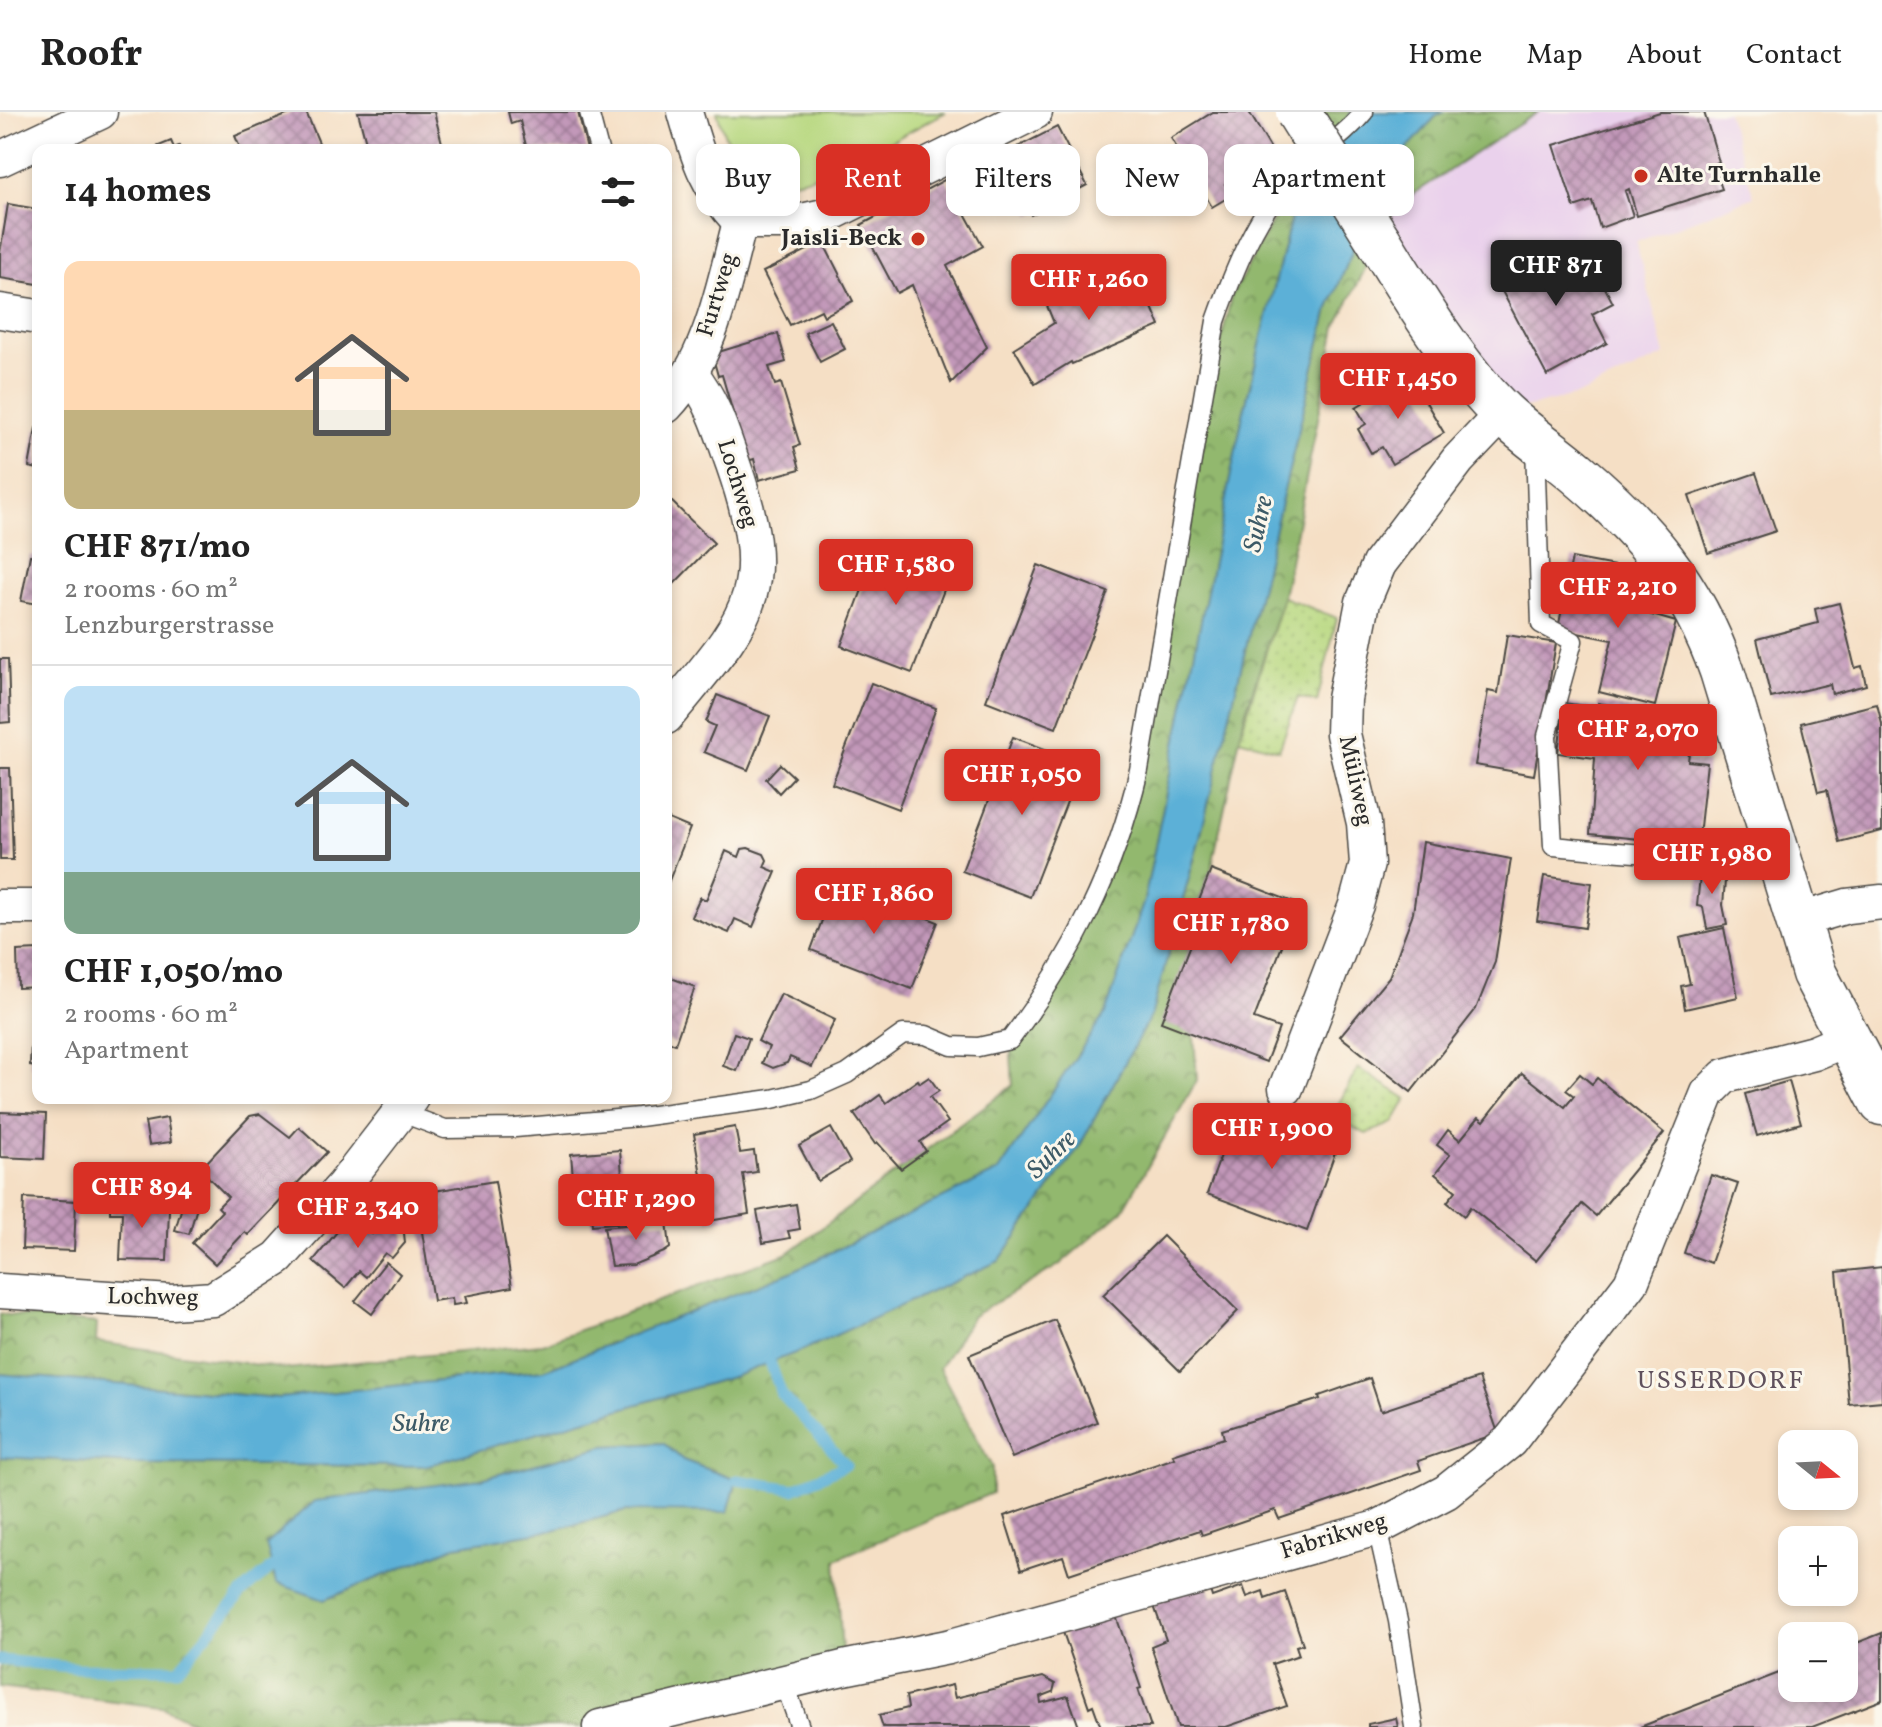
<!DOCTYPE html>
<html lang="en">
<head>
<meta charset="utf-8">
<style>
  :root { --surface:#fff; --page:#f6f6f6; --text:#222; --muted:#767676; --line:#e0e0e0; --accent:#d93025 }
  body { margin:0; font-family:Vollkorn,serif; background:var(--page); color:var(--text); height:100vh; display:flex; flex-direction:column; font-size:30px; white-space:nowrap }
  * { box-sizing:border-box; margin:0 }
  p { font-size:26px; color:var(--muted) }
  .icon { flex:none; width:44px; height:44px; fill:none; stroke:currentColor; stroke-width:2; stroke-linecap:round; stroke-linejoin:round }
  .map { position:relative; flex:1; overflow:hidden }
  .details { position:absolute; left:32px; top:32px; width:640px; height:960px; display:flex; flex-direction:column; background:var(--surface); border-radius:16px; box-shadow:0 4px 12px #0003 }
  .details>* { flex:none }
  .banner { position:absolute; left:696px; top:32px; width:760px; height:72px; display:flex; gap:16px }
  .needle { width:52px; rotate:108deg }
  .tools { position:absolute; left:1778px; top:1318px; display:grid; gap:16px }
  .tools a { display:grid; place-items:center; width:80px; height:80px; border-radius:16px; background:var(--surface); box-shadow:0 4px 12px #0003; font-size:40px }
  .price { position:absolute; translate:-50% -68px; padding:0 18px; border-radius:8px; background:var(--accent); color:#fff; font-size:26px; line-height:52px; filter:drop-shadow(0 2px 4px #0008) }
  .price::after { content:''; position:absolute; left:50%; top:48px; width:24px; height:18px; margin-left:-12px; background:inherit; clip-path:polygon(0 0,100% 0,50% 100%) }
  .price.active { background:#222; color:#fff }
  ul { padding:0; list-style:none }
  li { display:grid; align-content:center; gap:16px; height:424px; padding:0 32px }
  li+li { border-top:2px solid var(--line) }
  li span { display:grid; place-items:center; height:248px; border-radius:16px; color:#555 }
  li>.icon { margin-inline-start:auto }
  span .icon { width:144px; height:144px; fill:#fffc; stroke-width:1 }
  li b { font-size:34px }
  h2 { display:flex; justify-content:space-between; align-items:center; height:96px; padding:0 32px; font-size:34px }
  .pill { padding:0 28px; border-radius:16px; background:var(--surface); box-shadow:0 4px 12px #0003; font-size:28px; line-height:72px }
  .pill.active { background:var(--accent); color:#fff }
  header { display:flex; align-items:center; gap:48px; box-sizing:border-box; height:112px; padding:0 40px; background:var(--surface); border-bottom:2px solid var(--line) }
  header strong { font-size:38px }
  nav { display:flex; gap:44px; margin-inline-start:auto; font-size:28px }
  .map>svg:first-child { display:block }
</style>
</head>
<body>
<header>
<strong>Roofr</strong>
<nav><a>Home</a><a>Map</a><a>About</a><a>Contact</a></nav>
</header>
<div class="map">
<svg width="1882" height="1615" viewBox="0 0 1882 1615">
  <defs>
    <pattern id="forest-crowns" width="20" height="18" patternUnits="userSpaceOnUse" patternTransform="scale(2)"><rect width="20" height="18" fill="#92b86e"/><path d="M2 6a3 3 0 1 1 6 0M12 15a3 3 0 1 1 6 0" fill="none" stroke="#77965b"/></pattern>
    <pattern id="park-dots" width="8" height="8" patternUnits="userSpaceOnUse" patternTransform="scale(2)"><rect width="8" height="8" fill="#b8d880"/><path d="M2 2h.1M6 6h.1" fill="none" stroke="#9eba6f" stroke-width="1.8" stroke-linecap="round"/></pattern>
    <pattern id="building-cross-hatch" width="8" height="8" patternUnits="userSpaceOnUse" patternTransform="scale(2)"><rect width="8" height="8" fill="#c298b9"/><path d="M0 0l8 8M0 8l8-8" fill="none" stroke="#9e7c97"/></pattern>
  </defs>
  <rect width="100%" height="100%" fill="#fbf7ec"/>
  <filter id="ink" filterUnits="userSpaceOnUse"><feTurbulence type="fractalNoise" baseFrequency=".0125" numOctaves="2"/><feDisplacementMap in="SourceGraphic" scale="16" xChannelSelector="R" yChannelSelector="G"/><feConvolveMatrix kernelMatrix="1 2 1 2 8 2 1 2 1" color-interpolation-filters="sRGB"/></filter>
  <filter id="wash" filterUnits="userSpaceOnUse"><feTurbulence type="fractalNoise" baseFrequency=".006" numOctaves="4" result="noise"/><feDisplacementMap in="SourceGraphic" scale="32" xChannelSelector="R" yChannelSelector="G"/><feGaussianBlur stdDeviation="1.8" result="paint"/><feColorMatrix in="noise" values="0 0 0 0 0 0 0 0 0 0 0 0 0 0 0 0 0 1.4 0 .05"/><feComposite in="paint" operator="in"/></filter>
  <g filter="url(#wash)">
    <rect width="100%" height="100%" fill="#f5dfc5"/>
    <polygon fill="#ead1ec" points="1538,0 1727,0 1754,85 1636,130 1665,243 1578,283 1503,301 1379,129 1397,93"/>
    <path fill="#b8d880" stroke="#728256" stroke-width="2" d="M 717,0 L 946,0 C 905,20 794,92 753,64 C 734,51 723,21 717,0 Z"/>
    <g fill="url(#forest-crowns)" stroke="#5e724c" stroke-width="2" fill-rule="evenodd">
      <polygon points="1303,0 1352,0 1292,102 1243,303 1144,789 1105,902 999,1059 791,1160 544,1258 279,1286 0,1262 0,1202 97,1211 96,1230 286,1257 542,1232 788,1141 1013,973 1010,928 1056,866 1144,654 1176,429 1231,185 1285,87"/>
      <path d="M 1445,0 L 1538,0 L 1397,93 L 1336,215 L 1283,485 L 1245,602 L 1211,758 L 1187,819 L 1197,968 L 1123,1098 L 1059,1153 L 973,1204 L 939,1256 L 992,1355 L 992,1381 L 836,1447 L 843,1556 L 600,1615 L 203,1615 L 162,1595 L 0,1575 L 0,1345 L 133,1352 L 425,1354 L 735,1264 L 803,1238 L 999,1149 L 1079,1035 L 1152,901 L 1200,725 L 1327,201 L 1383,64 L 1437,3 ZM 663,1331 L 683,1348 L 737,1368 L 728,1399 L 626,1399 L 553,1418 L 455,1434 L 324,1488 L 481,1367 L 604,1334 Z"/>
    </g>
    <g fill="url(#park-dots)" stroke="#728256" stroke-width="2">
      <polygon points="1283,485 1337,506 1317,590 1298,585 1279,638 1239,627"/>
      <polygon points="1358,956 1407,987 1393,1011 1366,1022 1332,1004"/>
    </g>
    <g fill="#5bb0d7" stroke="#436e81" stroke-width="2">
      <polygon points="1352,0 1445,0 1437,3 1383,64 1327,201 1200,725 1152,901 1079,1035 999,1149 803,1238 735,1264 425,1354 133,1352 0,1345 0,1262 279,1286 544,1258 791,1160 999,1059 1105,902 1144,789 1243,303 1292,102"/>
      <polygon points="663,1331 683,1348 737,1368 728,1400 626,1399 553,1418 455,1434 324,1488 276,1471 266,1432 315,1389 481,1367 604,1334"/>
    </g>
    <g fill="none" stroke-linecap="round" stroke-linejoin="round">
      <g stroke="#5bb0d7" stroke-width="11">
        <polyline points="737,1368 794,1377 846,1353 782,1283 766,1239"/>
        <polyline points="0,1548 79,1556 178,1557 242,1481 272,1455"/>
      </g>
    </g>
    <g id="blocks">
      <g fill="url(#building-cross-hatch)">
        <polygon points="294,0 306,0 322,38 241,38 235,24"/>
        <polygon points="358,0 434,0 442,31 416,38 368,38"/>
        <polygon points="508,0 578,0 587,38 527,38 520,9 511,12"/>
        <polygon points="1213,0 1249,0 1274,42 1225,72 1232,83 1212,95 1171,26"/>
        <polygon points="1660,0 1704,0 1719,50 1713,52 1722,77 1637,104 1629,77 1625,79 1633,104 1600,116 1592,89 1574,95 1554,33"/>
        <polygon points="1057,15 1087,73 1031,103 1000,44"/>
        <polygon points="171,29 174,36 179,34 181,38 149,38"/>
        <polygon points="946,67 983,134 947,154 987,235 951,271 912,173 897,181 861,113"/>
        <polygon points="8,92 38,97 38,172 0,166 0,141"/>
        <polygon points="823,130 853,189 824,204 821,198 790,213 763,160"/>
        <polygon points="1555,133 1572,164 1593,153 1613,191 1592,202 1607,231 1547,264 1495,166"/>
        <polygon points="1133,151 1160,214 1072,252 1071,250 1035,272 1014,236 1054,211 1045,189"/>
        <polygon points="831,209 845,237 820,250 805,221"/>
        <polygon points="778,222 786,250 769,255 775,273 781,271 800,333 794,335 800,357 759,368 754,347 747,349 722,263 718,264 712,242"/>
        <polygon points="1410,263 1444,321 1392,352 1382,335 1371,341 1358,317 1366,312 1356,295"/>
        <polygon points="36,316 38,316 38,357 29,355"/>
        <polygon points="1756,361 1776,419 1708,441 1689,384"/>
        <polygon points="666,384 714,431 666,480"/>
        <polygon points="880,430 952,457 912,561 841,534"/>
        <polygon points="30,443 38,444 38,492 21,489"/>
        <polygon points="1572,446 1631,457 1624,495 1676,510 1655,594 1599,580 1612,528 1558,517"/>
        <polygon points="1038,453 1108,480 1056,616 986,589"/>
        <polygon points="1839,491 1855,556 1862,554 1866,573 1832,582 1830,572 1771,586 1757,527 1818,511 1815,497"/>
        <polygon points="1507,523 1556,531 1534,663 1475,653 1488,579 1498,581"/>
        <polygon points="0,547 8,547 10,610 0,611"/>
        <polygon points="871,571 936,596 898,697 832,672"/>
        <polygon points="717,583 770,604 748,658 704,640 715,614 706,610"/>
        <polygon points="1564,591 1598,596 1598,591 1693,609 1688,649 1707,651 1698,733 1590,722 1595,646 1558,641"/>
        <polygon points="1877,592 1882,612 1882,719 1839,730 1827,678 1818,680 1801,611"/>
        <polygon points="1013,625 1082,651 1030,785 962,759"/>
        <polygon points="780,652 794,665 779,681 766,667"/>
        <polygon points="0,656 10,656 13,748 0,748"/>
        <polygon points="666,706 690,716 666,776"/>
        <polygon points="1423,730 1511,747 1495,850 1476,897 1411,980 1340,924 1389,865 1413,801"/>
        <polygon points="748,736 764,742 767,748 764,755 776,760 753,815 735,807 729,821 691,805 700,785 706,788 726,739 739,745 742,737"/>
        <polygon points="1701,754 1726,757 1723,793 1727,813 1707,817 1703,795 1697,794"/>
        <polygon points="1211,758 1298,792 1254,907 1279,916 1266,950 1161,910 1195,822 1187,819"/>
        <polygon points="1544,764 1592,771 1585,816 1537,809"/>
        <polygon points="836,771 938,810 912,877 811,838"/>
        <polygon points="1724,816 1738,885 1685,897 1681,874 1690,872 1680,826"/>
        <polygon points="38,838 38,875 18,876 17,839"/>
        <polygon points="666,864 695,875 675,932 666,928"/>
        <polygon points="781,882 835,908 812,955 790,945 787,951 773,956 762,951 769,935 758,929"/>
        <polygon points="734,921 749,926 737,959 723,954"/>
        <polygon points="31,933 38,933 38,955 30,954"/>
        <polygon points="1522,961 1565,995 1574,984 1566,978 1580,962 1592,972 1597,966 1664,1021 1596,1104 1582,1092 1536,1149 1470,1095 1464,1104 1447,1090 1456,1079 1435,1062 1450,1043 1437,1033 1448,1018 1460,1028 1479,1005 1484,1009"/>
        <polygon points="929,965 939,979 930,985 948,1010 920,1030 926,1039 901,1057 877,1030 875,1032 854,1002 880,983 886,991 918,968 920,971"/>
        <polygon points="1789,969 1801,1011 1757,1024 1745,982"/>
        <polygon points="1237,999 1337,1035 1307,1119 1207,1082"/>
        <polygon points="0,1000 46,1002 44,1047 0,1045"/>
        <polygon points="260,1002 290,1025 299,1015 327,1040 248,1123 245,1120 215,1152 192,1131 222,1099 218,1095 228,1085 209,1066 205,1059 207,1050 250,1004"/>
        <polygon points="167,1006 171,1030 149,1033 145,1010"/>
        <polygon points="735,1015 740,1041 754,1039 757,1060 743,1062 749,1102 709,1109 694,1022"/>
        <polygon points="831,1016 850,1050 818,1069 799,1034"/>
        <polygon points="620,1038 623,1076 637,1075 639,1109 592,1113 589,1088 575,1089 571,1042"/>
        <polygon points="1711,1063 1738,1072 1711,1151 1684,1141"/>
        <polygon points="495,1069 512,1175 465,1184 467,1191 453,1193 452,1186 433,1189 416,1082"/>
        <polygon points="185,1085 199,1089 189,1122 175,1118"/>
        <polygon points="24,1086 76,1089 74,1139 22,1137"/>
        <polygon points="110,1086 148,1087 148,1097 169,1097 167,1149 120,1148 122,1101 110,1101"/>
        <polygon points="796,1092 800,1117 788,1119 790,1126 763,1131 757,1099"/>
        <polygon points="350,1104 372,1122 385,1107 404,1121 405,1131 392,1146 385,1141 366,1165 359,1159 345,1176 313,1149"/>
        <polygon points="667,1109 670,1136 664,1140 633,1153 611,1154 604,1115"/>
        <polygon points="1163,1124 1238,1199 1180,1259 1103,1183"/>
        <polygon points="386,1150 400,1162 372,1202 355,1189"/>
        <polygon points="1882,1155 1882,1289 1849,1292 1837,1160"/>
        <polygon points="1055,1208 1097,1310 1012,1346 969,1243"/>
        <polygon points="1370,1266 1381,1299 1479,1266 1498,1321 1418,1349 1421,1358 1279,1407 1275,1398 1202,1423 1200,1418 1069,1462 1063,1444 1021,1458 1004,1404 1175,1346 1173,1343 1224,1326 1222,1318 1320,1287 1319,1284"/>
        <polygon points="1208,1472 1212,1485 1243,1474 1247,1485 1263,1479 1265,1487 1285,1480 1303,1532 1296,1534 1299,1543 1272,1552 1287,1594 1226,1615 1178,1615 1151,1534 1166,1528 1153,1491"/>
        <polygon points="1115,1501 1141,1576 1138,1577 1151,1615 1101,1615 1093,1593 1089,1595 1063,1520"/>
        <polygon points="1882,1521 1882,1588 1812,1615 1640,1615 1792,1556 1792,1576 1844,1576 1844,1536"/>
        <polygon points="1043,1565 1055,1572 1053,1580 1040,1585 1041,1591 1068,1584 1079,1615 883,1615 879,1603 908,1596 906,1584 952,1573 955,1586"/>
        <polygon points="1396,1606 1398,1615 1368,1615 1368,1612"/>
      </g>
    </g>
  </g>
  <g filter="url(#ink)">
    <use href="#blocks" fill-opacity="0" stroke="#494642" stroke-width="2"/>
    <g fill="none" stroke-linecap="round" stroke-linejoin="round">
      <g stroke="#494642" stroke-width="21">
        <g id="service">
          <polyline points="589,0 599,38"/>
          <path d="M 1535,334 L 1541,512 L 1573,529 L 1547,624 L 1553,734 C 1628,741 1700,750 1774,735"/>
          <path d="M 402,1001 L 445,1017 L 515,1016 L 639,1005 L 772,987 L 811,978 L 847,962 L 903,922 L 926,923 L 952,934 L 978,935 L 1010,928 C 1073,844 1115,760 1139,658 L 1216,209 C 1233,161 1257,98 1295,62 C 1317,40 1344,25 1364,0"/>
          <polyline points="1377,1416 1398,1509 1414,1615"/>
          <polyline points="784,1570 800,1615"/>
        </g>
      </g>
      <g stroke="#494642" stroke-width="37">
        <g id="minor">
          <path d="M 685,0 C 698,46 706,74 740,110 L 797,110 L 828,103 L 1035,0"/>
          <polyline points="0,47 100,0"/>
          <polyline points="0,199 38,205"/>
          <path d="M 666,294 C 711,247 724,171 740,110"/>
          <path d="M 666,605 C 747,506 779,484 733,352 C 722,321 713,289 692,263"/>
          <polyline points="0,795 38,795"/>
          <polyline points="1797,809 1847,794 1882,790"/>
          <polyline points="1286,976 1356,793 1367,752 1364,711 1343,622 1344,587 1363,490 1379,452 1458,348 1503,301"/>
          <polyline points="0,1179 171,1190 213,1187 278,1146 343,1074 411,986"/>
          <polyline points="600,1615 843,1556 948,1535 1377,1416 1446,1380 1510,1329 1631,1171 1708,981 1725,964 1814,941 1847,927"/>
        </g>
      </g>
      <g stroke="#494642" stroke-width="47">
        <path id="secondary" d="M 1379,129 C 1412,183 1459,260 1504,302 C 1527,323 1552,340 1576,360 C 1645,418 1692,473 1722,559 L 1814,861 L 1882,991"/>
      </g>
      <use href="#service" stroke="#fff" stroke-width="18"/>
      <use href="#minor" stroke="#fff" stroke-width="34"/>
      <use href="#secondary" stroke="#fff" stroke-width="44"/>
      <g stroke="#494642" stroke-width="47" stroke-linecap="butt">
        <polyline id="secondary-bridge" points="1298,0 1379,129"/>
      </g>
      <use href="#secondary-bridge" stroke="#fff" stroke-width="44"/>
    </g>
  </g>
  <g fill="#c8321e" stroke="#fbf7ec" stroke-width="3">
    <circle cx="1641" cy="64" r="8"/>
    <circle cx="918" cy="127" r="8"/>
  </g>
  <g text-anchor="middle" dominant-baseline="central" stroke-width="6" stroke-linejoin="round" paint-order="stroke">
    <g font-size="24" font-weight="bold" fill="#2b2b2b" stroke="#fbf7ec" text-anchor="start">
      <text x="1657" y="64">Alte Turnhalle</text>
      <text x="902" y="127" text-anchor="end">Jaisli-Beck</text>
    </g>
    <g font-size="24" fill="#2b2b2b" stroke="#fbf7ec">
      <text transform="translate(718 183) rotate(-73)">Furtweg</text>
      <text transform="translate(737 372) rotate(73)">Lochweg</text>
      <text transform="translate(1355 669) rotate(78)">Müliweg</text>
      <text transform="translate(153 1186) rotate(1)">Lochweg</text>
      <text transform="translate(1334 1425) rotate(-17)">Fabrikweg</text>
    </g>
    <g font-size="26" font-style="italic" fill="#3c5a67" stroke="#fbf7ec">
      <text transform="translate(1259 412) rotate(-77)">Suhre</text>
      <text transform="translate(1052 1043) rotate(-44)">Suhre</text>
      <text x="421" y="1312">Suhre</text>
    </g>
    <g font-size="26" letter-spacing="2" fill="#60515d" stroke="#fbf7ec">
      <text x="1721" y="1269">USSERDORF</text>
    </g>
  </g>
</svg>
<div class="tools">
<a><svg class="needle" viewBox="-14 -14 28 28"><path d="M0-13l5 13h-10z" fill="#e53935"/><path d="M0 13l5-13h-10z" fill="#767676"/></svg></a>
<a>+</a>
<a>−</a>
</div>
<b class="price active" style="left:1556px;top:196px">CHF 871</b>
<b class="price" style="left:1089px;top:210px">CHF 1,260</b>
<b class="price" style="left:1398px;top:309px">CHF 1,450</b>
<b class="price" style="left:896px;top:495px">CHF 1,580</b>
<b class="price" style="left:1618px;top:518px">CHF 2,210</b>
<b class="price" style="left:1638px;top:660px">CHF 2,070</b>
<b class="price" style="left:1022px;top:705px">CHF 1,050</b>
<b class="price" style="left:1712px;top:784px">CHF 1,980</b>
<b class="price" style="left:874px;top:824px">CHF 1,860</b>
<b class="price" style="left:1231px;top:854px">CHF 1,780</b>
<b class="price" style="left:1272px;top:1059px">CHF 1,900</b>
<b class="price" style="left:142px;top:1118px">CHF 894</b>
<b class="price" style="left:636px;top:1130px">CHF 1,290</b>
<b class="price" style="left:358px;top:1138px">CHF 2,340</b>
<div class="banner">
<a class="pill">Buy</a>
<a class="pill active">Rent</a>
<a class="pill">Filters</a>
<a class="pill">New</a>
<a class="pill">Apartment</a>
</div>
<section class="details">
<h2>14 homes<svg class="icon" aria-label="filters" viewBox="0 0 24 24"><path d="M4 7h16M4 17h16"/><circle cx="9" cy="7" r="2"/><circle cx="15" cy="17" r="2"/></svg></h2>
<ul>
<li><span style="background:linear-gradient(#ffd9b3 60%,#c2b280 0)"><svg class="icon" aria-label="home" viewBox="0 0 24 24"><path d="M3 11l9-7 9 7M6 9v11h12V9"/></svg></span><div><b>CHF 871/mo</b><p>2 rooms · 60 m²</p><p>Lenzburgerstrasse</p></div></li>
<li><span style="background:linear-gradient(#bfe0f5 75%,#7fa58c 0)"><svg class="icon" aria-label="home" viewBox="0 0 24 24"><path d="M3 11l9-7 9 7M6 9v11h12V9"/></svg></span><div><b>CHF 1,050/mo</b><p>2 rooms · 60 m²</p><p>Apartment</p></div></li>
</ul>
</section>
</div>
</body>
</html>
